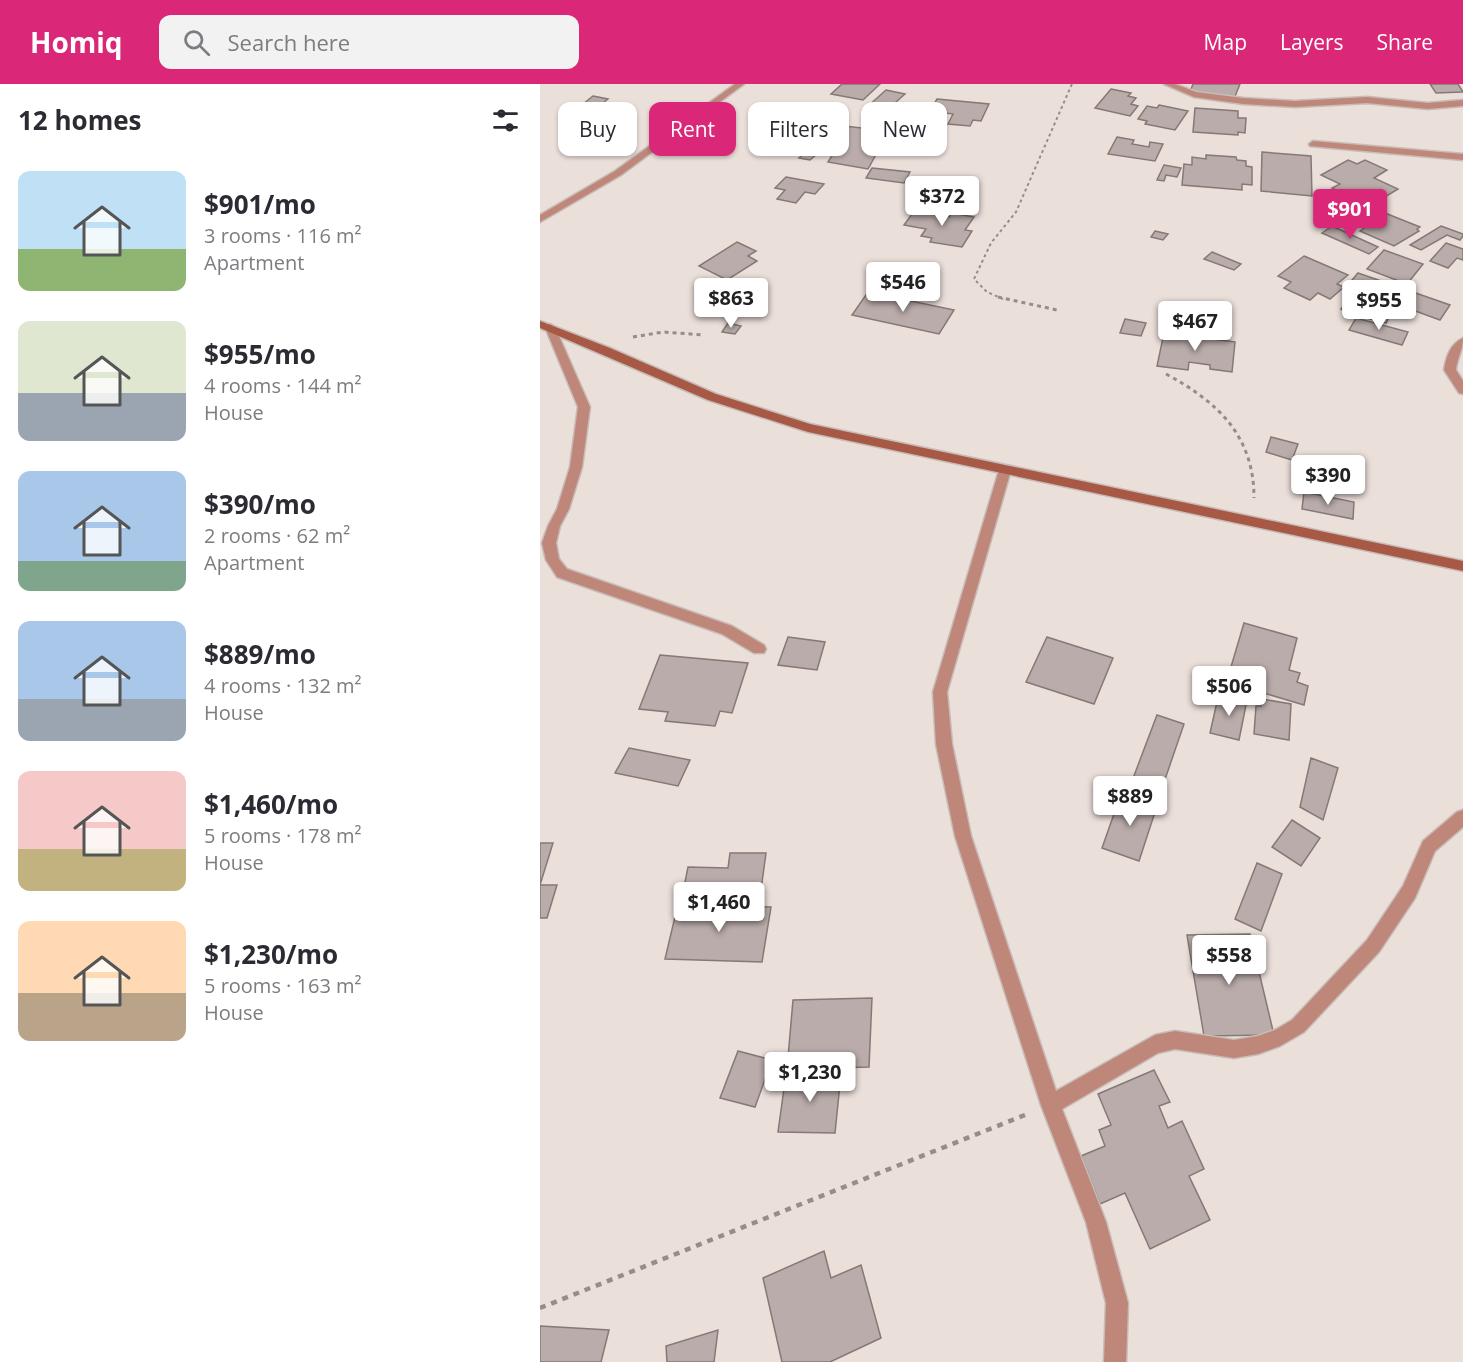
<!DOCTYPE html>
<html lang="en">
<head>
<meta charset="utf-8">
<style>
  :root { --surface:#fff; --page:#f2f2f3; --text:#2b2b33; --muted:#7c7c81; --accent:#db2777 }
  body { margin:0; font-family:"Open Sans",sans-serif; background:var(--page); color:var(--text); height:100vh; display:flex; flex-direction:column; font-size:22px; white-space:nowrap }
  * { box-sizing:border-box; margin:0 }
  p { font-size:20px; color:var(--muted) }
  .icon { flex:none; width:33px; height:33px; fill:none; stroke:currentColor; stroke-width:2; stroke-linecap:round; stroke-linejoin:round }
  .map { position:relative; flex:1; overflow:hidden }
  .side { display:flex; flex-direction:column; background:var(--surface); width:540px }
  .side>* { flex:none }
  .top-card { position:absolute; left:18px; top:18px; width:570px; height:54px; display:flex; gap:12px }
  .price { position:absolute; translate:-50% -51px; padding:0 14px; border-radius:6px; background:#fff; color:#222; font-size:20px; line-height:39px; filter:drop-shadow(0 2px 3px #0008) }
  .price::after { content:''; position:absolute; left:50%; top:36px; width:18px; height:14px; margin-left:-9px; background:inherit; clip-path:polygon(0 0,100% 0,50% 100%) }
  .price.current { background:var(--accent); color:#fff }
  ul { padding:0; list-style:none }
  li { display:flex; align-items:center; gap:18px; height:150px; padding:0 18px }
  li span { display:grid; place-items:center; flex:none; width:168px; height:120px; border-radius:12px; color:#555 }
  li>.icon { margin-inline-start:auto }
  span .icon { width:72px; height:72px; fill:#fffc; stroke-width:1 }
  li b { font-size:26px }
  h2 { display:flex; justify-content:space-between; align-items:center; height:72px; padding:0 18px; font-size:26px }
  .tag { padding:0 21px; border-radius:12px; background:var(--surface); box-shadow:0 2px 4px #0004; font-size:21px; line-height:54px }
  .tag.current { background:var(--accent); color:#fff }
  header { display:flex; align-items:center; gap:36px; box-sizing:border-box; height:84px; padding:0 30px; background:var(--accent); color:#fff }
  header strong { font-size:28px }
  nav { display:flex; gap:33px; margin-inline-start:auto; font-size:21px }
  .search { width:420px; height:54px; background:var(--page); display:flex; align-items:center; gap:15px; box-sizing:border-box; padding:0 21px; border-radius:12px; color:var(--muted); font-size:22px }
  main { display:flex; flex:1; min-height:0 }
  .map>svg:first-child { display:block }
</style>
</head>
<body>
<header>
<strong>Homiq</strong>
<div class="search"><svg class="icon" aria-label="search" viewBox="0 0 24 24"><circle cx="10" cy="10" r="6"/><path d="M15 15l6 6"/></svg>Search here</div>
<nav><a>Map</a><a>Layers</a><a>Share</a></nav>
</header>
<main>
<section class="side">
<h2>12 homes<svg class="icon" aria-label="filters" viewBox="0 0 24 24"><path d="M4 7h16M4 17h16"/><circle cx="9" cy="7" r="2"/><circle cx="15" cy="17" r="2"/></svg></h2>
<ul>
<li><span style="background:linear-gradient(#bfe0f5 65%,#8fb573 0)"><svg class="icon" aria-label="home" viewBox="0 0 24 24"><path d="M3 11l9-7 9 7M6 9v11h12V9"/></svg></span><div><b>$901/mo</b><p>3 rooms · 116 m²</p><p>Apartment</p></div></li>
<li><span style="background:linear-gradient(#dfe7d0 60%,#9aa5b1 0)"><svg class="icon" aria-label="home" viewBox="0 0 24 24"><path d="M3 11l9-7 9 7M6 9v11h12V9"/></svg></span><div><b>$955/mo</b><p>4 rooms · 144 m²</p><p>House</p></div></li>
<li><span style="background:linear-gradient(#a9c7e8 75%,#7fa58c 0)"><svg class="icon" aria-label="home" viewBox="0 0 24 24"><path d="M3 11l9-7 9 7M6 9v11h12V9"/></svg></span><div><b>$390/mo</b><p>2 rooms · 62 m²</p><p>Apartment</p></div></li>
<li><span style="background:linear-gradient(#a9c7e8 65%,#9aa5b1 0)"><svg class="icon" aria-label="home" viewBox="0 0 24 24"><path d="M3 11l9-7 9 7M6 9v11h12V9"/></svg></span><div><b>$889/mo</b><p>4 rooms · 132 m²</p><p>House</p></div></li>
<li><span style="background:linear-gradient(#f6c9c9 65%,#c2b280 0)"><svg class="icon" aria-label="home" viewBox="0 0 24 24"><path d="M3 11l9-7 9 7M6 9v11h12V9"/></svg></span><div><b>$1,460/mo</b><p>5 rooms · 178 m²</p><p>House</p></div></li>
<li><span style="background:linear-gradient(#ffd9b3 60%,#b9a48a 0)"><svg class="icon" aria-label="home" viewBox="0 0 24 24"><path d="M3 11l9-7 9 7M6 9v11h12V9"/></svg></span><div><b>$1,230/mo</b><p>5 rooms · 163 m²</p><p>House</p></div></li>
</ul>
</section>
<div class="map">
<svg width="923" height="1278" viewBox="0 0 923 1278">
  <rect width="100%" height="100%" fill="#ebdfda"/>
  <g fill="#b9acaa" stroke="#857976" stroke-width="1.5">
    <polygon points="302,0 340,0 323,16 291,10"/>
    <polygon points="653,0 700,0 694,15 650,8"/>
    <polygon points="890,0 918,0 923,8 896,9"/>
    <polygon points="571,5 591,9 588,12 596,14 591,20 598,22 590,32 555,24"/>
    <polygon points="346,6 365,10 346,27 327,23"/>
    <polygon points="53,12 68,15 58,23 43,20"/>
    <polygon points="397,15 449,20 441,37 433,36 430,42 408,40 413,30 390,27"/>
    <polygon points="619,21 648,27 635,46 605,40 607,37 598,35 607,22 617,24"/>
    <polygon points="655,24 698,27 698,34 706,34 705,49 698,48 698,51 653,48"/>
    <polygon points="49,31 83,39 71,48 38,40"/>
    <polygon points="304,42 349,47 328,85 288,78 298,62 292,61"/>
    <polygon points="577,53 594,56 592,60 609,63 610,58 623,60 615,77 568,70"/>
    <polygon points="274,60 285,63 270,76 259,74"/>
    <polygon points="722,68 771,72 772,112 721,107"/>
    <polygon points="666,71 696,73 697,76 706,77 706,82 712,83 712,101 702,100 702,106 642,101 644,80 652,81 652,73 666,75"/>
    <polygon points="808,76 817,80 825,76 847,86 834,94 858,105 845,113 834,108 819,117 792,104 800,100 781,91"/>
    <polygon points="624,81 641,84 637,93 626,91 624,97 617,96"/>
    <polygon points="332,84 370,88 364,99 326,94"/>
    <polygon points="246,93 284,100 275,110 265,108 256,119 237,115 245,106 235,104"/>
    <polygon points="390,125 402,127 399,131 409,133 412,129 434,133 425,146 432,147 422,163 390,158 392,154 381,152 386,145 364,141 375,126 388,129"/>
    <polygon points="845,129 880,143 877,145 879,147 854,162 820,147"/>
    <polygon points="792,142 838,163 829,170 782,149"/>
    <polygon points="901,142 923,150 923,152 920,156 907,151 881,166 870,161"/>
    <polygon points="615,147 628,150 623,156 611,153"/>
    <polygon points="197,158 216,167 208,172 217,177 187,196 159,182"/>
    <polygon points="906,159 923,165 923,176 917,174 908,184 890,177"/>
    <polygon points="844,166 883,180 867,200 827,185"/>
    <polygon points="672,168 701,180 694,186 664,175"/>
    <polygon points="764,172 808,191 797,200 804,203 790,215 778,209 770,216 744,204 751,198 738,192"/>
    <polygon points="818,189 910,221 900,236 848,217 843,223 806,210 811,204 807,202"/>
    <polygon points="328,208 414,226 399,250 312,231"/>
    <polygon points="808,215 824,220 817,230 801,225"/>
    <polygon points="829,221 852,227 846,239 823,233"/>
    <polygon points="816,234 868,248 862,261 809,246"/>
    <polygon points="585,235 606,239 601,252 580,249"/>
    <polygon points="188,239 201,242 195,250 182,248"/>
    <polygon points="625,244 644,246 643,251 695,258 692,288 670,285 670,281 649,278 648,286 617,282"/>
    <polygon points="731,353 758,360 752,376 726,368"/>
    <polygon points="764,408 814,418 813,435 762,425"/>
    <polygon points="704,539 757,554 749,586 760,589 757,598 768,602 764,621 707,604 709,599 688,593"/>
    <polygon points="248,553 285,558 277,586 238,581"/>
    <polygon points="507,553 573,574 554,620 486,598"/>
    <polygon points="120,571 208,579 192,629 180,627 175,642 125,637 128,628 99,625"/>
    <polygon points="679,609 707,616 699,656 670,649"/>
    <polygon points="722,615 751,620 749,656 714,650 716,622 721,622"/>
    <polygon points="617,631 644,640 621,707 592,697"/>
    <polygon points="89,664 150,676 138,702 75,689"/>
    <polygon points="771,674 798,684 783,736 760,723"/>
    <polygon points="581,710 617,722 599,777 562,764"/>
    <polygon points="752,736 780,754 761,782 732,763"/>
    <polygon points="0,759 13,759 0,801 17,801 7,834 0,834"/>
    <polygon points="190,769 226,769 220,813 142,813 148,783 188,784"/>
    <polygon points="717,779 742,790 721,847 695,835"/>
    <polygon points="138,820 231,823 222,878 125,875"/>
    <polygon points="710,850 734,951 664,952 647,851"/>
    <polygon points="332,914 329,983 247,985 253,916"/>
    <polygon points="198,967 232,976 215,1023 180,1014"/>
    <polygon points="614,986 630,1018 619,1022 628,1044 642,1037 664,1085 649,1092 670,1136 610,1165 585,1109 560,1120 541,1072 565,1062 559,1046 571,1041 558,1010"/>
    <polygon points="246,990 301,990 295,1049 238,1048"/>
    <polygon points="284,1167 291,1194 321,1181 341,1254 290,1278 242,1278 223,1194"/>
    <polygon points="0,1242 69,1246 61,1278 0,1278"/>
    <polygon points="178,1246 174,1278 127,1278 126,1262"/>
  </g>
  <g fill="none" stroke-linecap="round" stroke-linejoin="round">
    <g stroke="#c7bcb8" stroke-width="3">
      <g id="street">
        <polygon points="195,0 204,0 81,91 0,138 0,131 75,87"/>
        <polygon points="624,0 635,0 656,8 703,14 755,17 827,13 888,19 923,16 923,22 888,25 827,19 755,23 703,20 654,13"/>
        <polygon points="773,57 923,70 923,76 770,62 769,60"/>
        <polygon points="10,240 15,243 50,323 42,383 29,425 20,442 16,459 19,475 27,485 192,542 224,561 226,565 224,569 214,569 182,550 17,493 6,476 2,459 8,442 17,425 30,383 38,323 5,243"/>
        <path d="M 923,254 C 923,266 917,274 916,286 L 923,297 L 923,310 L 919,309 L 904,286 C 906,273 910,260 923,254 Z"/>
        <polygon points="465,382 471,386 407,608 412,660 431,752 516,1007 615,951 635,947 694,956 718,952 735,946 752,936 827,856 863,802 883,757 917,728 923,726 923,743 895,767 875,814 839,868 764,948 740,962 718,970 694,974 635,965 618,969 522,1025 566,1138 588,1219 586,1278 564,1278 566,1219 546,1138 501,1021 415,752 396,660 393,608 459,386"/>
      </g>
    </g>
    <g stroke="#c7bcb8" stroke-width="3">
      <polygon id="secondary" points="0,237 70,264 176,310 270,340 923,477 923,487 268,348 168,316 0,244"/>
    </g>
    <polyline stroke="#968d8a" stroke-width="2" stroke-dasharray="3 3" stroke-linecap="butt" points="463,215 447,208 434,195 451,159 476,128 532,0"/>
    <g stroke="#968d8a" stroke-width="3" stroke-dasharray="4 4" stroke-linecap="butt">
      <polyline points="458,213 517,226"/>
      <polyline points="93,253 123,248 164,251"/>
      <path d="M 626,290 C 678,318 714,352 714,414"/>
    </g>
    <polyline stroke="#968d8a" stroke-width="4.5" stroke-dasharray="6 6" stroke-linecap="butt" points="0,1224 485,1031"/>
    <use href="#street" fill="#be8779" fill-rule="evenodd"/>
    <use href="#secondary" fill="#a85946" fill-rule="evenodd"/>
  </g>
</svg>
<b class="price" style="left:402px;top:143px">$372</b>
<b class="price current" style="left:810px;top:156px">$901</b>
<b class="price" style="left:363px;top:229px">$546</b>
<b class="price" style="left:191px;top:245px">$863</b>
<b class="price" style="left:839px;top:247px">$955</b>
<b class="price" style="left:655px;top:268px">$467</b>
<b class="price" style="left:788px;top:422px">$390</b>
<b class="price" style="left:689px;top:633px">$506</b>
<b class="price" style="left:590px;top:743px">$889</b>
<b class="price" style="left:179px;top:849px">$1,460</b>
<b class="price" style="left:689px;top:902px">$558</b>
<b class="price" style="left:270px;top:1019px">$1,230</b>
<div class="top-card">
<a class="tag">Buy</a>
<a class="tag current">Rent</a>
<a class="tag">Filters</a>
<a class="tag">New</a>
</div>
</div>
</main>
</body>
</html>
